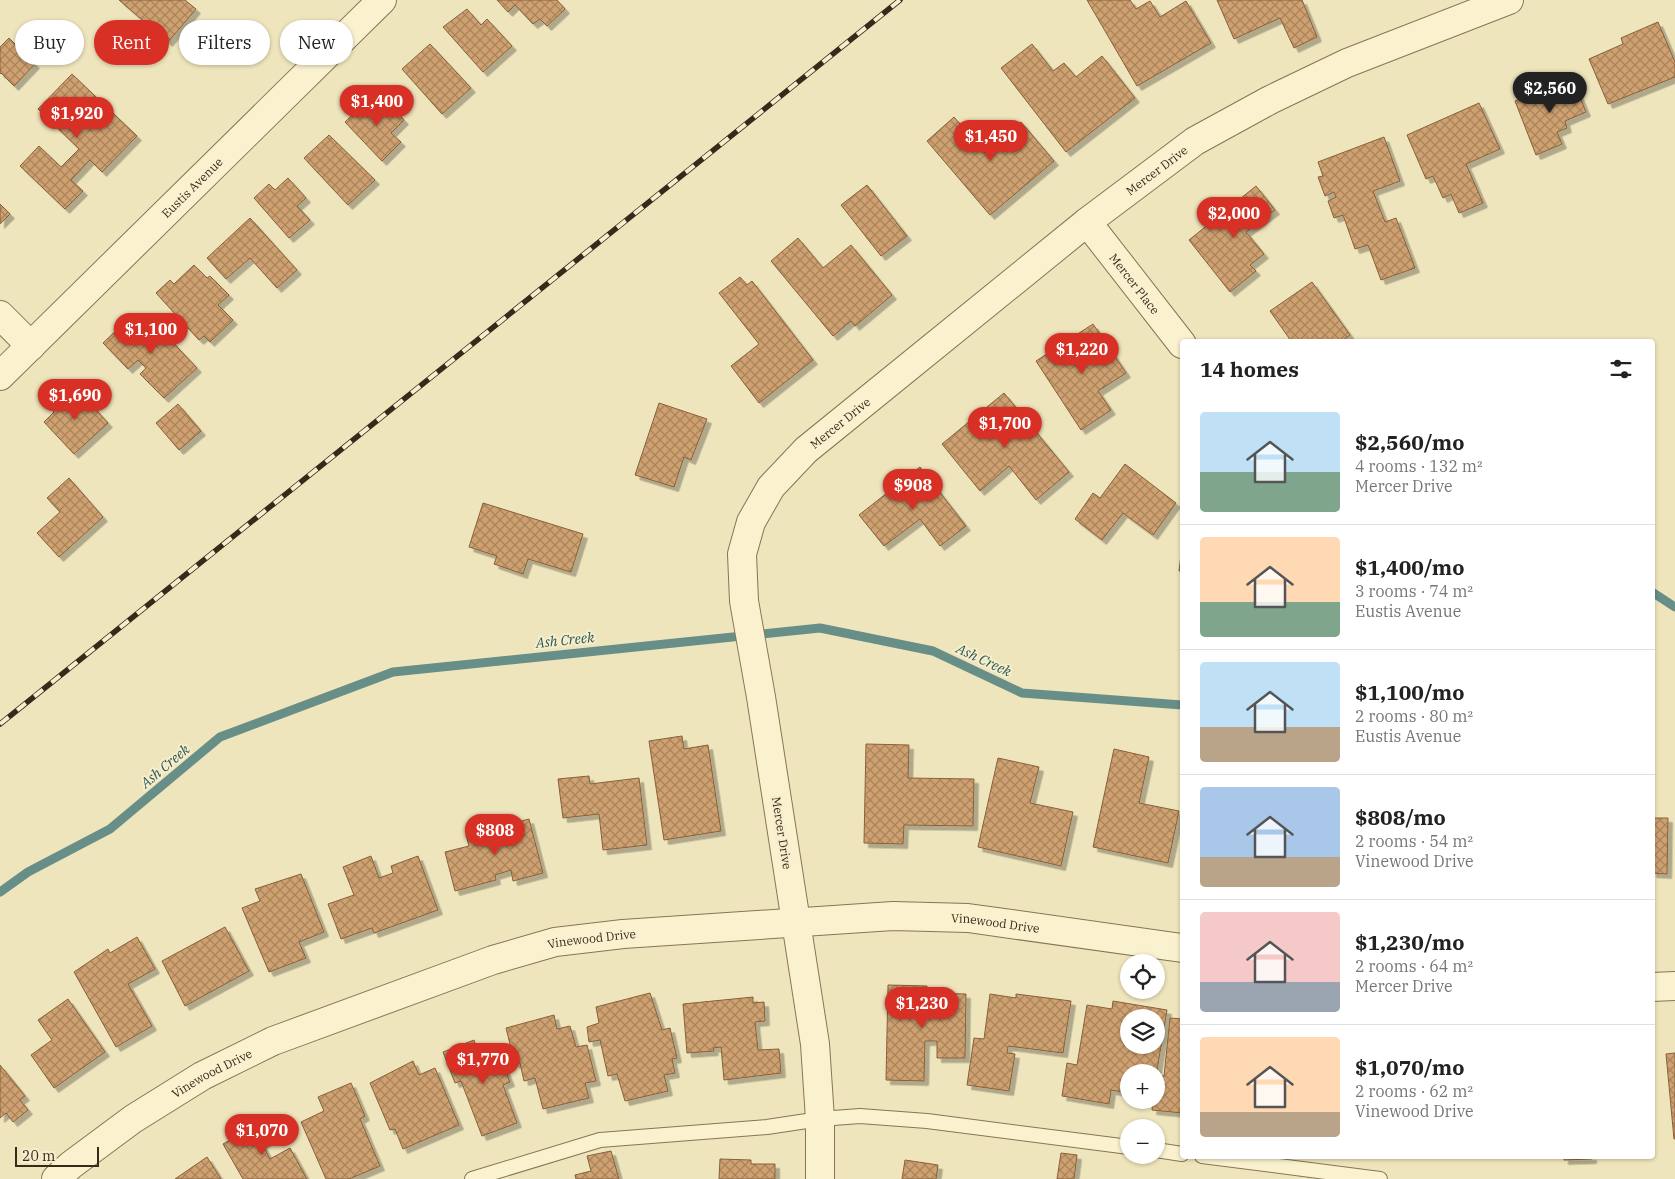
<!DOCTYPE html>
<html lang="en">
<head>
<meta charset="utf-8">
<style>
  :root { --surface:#fff; --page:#f2f2f2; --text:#222; --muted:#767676; --line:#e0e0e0; --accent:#d93025 }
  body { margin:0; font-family:"IBM Plex Serif",serif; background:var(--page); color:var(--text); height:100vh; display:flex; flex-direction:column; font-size:19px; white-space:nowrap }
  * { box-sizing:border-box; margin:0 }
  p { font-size:16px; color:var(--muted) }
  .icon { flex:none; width:28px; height:28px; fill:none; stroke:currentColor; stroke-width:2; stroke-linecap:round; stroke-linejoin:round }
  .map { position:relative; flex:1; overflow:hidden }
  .side { position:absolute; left:1180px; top:339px; width:475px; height:820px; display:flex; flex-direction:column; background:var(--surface); border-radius:5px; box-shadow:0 1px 4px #0004 }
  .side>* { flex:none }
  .banner { position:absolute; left:15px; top:20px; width:475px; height:45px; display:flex; gap:10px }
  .buttons { position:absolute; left:1120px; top:954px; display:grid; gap:10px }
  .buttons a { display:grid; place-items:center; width:45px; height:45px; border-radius:50%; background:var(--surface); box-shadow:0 1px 4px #0004; font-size:25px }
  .scale { position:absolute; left:15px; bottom:12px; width:84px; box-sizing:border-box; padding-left:5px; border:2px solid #362a1b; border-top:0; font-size:14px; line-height:18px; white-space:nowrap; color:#362a1b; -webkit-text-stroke:4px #f6eecc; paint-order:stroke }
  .price { position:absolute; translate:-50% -42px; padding:0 11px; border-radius:18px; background:var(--accent); color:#fff; font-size:16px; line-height:32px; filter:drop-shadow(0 1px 2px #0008) }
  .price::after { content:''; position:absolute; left:50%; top:30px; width:15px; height:11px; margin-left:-8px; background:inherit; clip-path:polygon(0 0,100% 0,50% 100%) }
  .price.on { background:#222; color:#fff }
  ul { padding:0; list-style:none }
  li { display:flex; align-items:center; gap:15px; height:125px; padding:0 20px }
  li+li { border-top:1px solid var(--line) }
  li span { display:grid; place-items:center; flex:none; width:140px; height:100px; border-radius:5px; color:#555 }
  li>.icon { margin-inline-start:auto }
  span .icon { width:60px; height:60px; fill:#fffc; stroke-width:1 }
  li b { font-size:21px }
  h2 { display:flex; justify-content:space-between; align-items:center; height:60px; padding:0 20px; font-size:21px }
  .pill { padding:0 18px; border-radius:22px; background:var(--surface); box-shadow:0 1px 4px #0004; font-size:18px; line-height:45px }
  .pill.on { background:var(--accent); color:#fff }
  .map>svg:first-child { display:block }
</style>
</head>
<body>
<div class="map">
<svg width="1675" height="1179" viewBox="0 0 1675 1179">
  <defs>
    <pattern id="building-cross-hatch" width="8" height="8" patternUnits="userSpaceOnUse" patternTransform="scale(1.25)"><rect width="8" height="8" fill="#cfa170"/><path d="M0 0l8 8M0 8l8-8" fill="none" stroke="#a9835b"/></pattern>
    <filter id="shadow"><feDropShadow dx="4.5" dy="4.5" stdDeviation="0" flood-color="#0004"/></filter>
  </defs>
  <rect width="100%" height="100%" fill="#efe5bc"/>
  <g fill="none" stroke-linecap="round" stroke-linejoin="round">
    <g stroke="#688e88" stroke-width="9">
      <polyline points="1652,592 1675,607"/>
      <polyline points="0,892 28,872 110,829 220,737 393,672 820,628 933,651 1022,693 1182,705"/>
    </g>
  </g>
  <g fill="url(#building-cross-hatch)" stroke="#87603a" fill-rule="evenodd" filter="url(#shadow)">
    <polygon points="119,0 185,0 196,9 168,42"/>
    <polygon points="497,0 557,0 565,9 547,26 540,19 533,24 515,5 508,12"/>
    <polygon points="1087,0 1130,0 1136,9 1150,1 1160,17 1186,1 1211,43 1137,86"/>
    <polygon points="1217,0 1302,0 1317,37 1294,48 1280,18 1234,39"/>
    <polygon points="467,9 481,25 487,19 512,46 483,72 443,27"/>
    <polygon points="1658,22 1675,62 1675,77 1608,104 1589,59 1623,44 1621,38"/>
    <polygon points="9,38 35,64 14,86 1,73 0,74 0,47"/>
    <polygon points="430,44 471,88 442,114 402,69"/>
    <polygon points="1032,44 1053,71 1064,63 1076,77 1102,56 1135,98 1066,152 1001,68"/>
    <polygon points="72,74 137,136 102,172 90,160 71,180 83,191 65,209 20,166 39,146 61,167 79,149 38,109"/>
    <polygon points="1572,78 1586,112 1565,121 1567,128 1557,132 1562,144 1536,155 1515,101"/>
    <polygon points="384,99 404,120 391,133 401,142 382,161 345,122 367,101 375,109"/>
    <polygon points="1479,103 1500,149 1466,164 1483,203 1459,213 1451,194 1443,198 1433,176 1426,179 1407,135"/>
    <polygon points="954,117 985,153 1021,122 1054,161 990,215 927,141"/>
    <polygon points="329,135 375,180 348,205 304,158"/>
    <polygon points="1384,137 1400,181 1373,191 1385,222 1396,218 1415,268 1381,280 1368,245 1355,249 1343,215 1334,218 1328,201 1336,197 1334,192 1325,196 1318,177 1323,176 1318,162"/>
    <polygon points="288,178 306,198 297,206 310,220 289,238 254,198 269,184 275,190"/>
    <polygon points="867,185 907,236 881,256 841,205"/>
    <polygon points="1256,186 1275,210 1246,232 1264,254 1250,265 1256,271 1230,292 1189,240"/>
    <polygon points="0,204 10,214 0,224"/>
    <polygon points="250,218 297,270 277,288 250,258 226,279 207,258"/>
    <polygon points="798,238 823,268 851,245 892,295 855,326 851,321 833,336 771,261"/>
    <polygon points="194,265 207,278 210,276 229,295 218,305 233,320 210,342 204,336 199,340 156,293 170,280 174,284"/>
    <polygon points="740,277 747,285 752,281 813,360 759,403 731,366 759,344 719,293"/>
    <polygon points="1312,282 1350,335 1342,341 1291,341 1270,311"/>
    <polygon points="149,317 197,368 164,398 140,374 146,368 138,360 128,369 103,343 126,321 135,330"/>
    <polygon points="1093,324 1126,373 1098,391 1111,410 1081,430 1036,361"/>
    <polygon points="79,391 108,423 74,454 44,422 54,412 50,407 63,395 69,401"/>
    <polygon points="1004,393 1069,472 1036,500 1009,466 980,491 942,444"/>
    <polygon points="659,403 707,419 691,460 684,457 674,487 635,475"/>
    <polygon points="178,404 201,431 179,450 156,423"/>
    <polygon points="1125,464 1176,503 1153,535 1123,513 1102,540 1075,519 1093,493 1100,498"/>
    <polygon points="920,467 966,526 940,546 920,519 884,546 859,515"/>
    <polygon points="69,478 103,517 59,557 37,533 60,512 47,498"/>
    <polygon points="483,503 583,534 571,572 528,559 523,574 494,564 497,556 469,547"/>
    <polygon points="1182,547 1182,571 1179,571"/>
    <polygon points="682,736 684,749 708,745 721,831 664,840 649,741"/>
    <polygon points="866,744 909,745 908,778 974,779 973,826 904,825 903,844 864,843"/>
    <polygon points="1114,749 1149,757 1139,803 1179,811 1168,863 1093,847"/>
    <polygon points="998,758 1039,767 1030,803 1073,812 1061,866 978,847"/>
    <polygon points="589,776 590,784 639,778 647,845 603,850 599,814 563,818 558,779"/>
    <polygon points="1652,818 1668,818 1667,874 1652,873"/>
    <polygon points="529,819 543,873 513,881 511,870 495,875 496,880 455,891 445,852 469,846 466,835"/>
    <polygon points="371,856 379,878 393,873 391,866 418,856 438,910 374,933 372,928 341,939 328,904 354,895 343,867"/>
    <polygon points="301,874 324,932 299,942 306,958 269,972 242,908 260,901 255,889"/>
    <polygon points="225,927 249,971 185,1006 162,961"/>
    <polygon points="137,937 155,969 128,984 152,1026 116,1047 74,972 108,949 110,953"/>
    <polygon points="888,985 927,986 927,993 966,994 965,1058 937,1058 937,1041 925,1041 924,1081 886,1080"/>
    <polygon points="650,993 662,1030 670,1028 677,1058 672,1059 675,1073 664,1075 668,1091 625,1101 617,1074 608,1076 600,1040 589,1042 587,1027 599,1023 596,1007"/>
    <polygon points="990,994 1016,998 1016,994 1071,1001 1063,1053 1008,1046 1007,1053 1015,1054 1009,1091 967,1085 974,1038 984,1039"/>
    <polygon points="753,997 753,1003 764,1002 765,1021 755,1022 758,1050 779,1049 781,1073 724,1080 721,1047 713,1048 714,1051 687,1053 683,1004"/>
    <polygon points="68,999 105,1052 54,1088 31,1055 52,1040 38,1020"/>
    <path d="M 1113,1001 L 1167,1010 L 1157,1070 L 1143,1068 L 1142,1072 L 1129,1072 L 1129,1093 L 1111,1090 L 1109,1104 L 1062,1096 L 1067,1063 L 1077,1065 L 1087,1005 L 1112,1009 ZM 1129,1018 L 1156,1018 L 1156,1045 L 1129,1045 Z"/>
    <polygon points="554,1015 557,1029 570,1026 576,1047 587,1045 596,1081 585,1083 589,1098 543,1109 535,1078 524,1081 520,1063 515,1064 506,1028"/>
    <polygon points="1170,1018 1182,1019 1182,1113 1152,1110 1153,1100 1156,1100 1156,1075 1164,1076"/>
    <polygon points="474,1040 479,1053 505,1047 509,1059 502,1061 510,1082 503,1085 517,1123 482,1136 461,1081 455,1083 443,1052"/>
    <polygon points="1675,1053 1675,1139 1674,1139 1666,1054"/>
    <polygon points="413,1061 419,1075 435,1068 459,1125 403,1149 395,1129 390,1130 370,1083"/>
    <polygon points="0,1065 25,1096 20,1100 28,1110 13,1122 6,1113 0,1118"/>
    <polygon points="351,1083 365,1116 360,1119 380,1166 349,1179 326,1179 301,1122 324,1111 318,1097"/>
    <polygon points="267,1119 277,1136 262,1144 270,1159 290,1148 307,1179 243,1179 223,1144"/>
    <polygon points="611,1151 619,1179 576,1179 575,1175 591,1171 587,1156"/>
    <polygon points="1061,1153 1077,1155 1074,1179 1057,1179"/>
    <polygon points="1564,1156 1592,1156 1592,1159 1564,1160"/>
    <polygon points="207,1157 221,1179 175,1179"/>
    <polygon points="720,1159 751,1160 751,1164 775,1164 775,1179 719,1179"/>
    <polygon points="905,1160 938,1165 936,1179 902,1179"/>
  </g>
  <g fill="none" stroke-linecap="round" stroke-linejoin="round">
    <g stroke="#877555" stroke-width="16">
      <g id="service">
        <polyline points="1156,1150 1182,1154"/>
        <polyline points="1202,1156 1380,1179"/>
        <polyline points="472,1179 600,1140 767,1127 820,1119 860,1116 927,1121 1129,1147"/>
      </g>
    </g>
    <g stroke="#877555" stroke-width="30">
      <g id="minor">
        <path id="s1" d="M 1087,222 L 1182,344"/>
        <polyline points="0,315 31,346"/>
        <path id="s2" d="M 0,376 L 382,0"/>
        <polyline points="1652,987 1675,986"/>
        <path id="s3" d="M 56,1179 L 71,1165 L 133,1119 L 202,1076 L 273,1041 L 493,960 L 555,942 L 623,934 L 893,916 L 968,918 L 1182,948"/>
        <path id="s4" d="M 820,1179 L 820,1119 L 815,1044 L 761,697 L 744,601 L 742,554 L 751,522 L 771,487 L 806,450 L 1087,222 L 1195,141 L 1270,100 L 1347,63 L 1509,0"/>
      </g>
    </g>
    <use href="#service" stroke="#faf1cf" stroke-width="14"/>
    <use href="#minor" stroke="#faf1cf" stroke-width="28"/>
    <g stroke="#362a1b" stroke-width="5.5">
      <polyline id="rail" points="0,724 900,0"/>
    </g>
    <use href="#rail" stroke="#f6eecc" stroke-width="4" stroke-dasharray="11" stroke-linecap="butt"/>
  </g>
  <g text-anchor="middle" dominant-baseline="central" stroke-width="4" stroke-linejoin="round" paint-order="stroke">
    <g font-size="12" fill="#362a1b" stroke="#f6eecc">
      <text stroke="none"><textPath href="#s4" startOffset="1204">Mercer Drive</textPath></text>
      <text stroke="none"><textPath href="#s2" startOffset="269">Eustis Avenue</textPath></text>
      <text stroke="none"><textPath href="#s1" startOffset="78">Mercer Place</textPath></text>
      <text stroke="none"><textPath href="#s4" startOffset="799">Mercer Drive</textPath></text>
      <text transform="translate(782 833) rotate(81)">Mercer Drive</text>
      <text stroke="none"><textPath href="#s3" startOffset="999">Vinewood Drive</textPath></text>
      <text stroke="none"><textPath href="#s3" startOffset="594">Vinewood Drive</textPath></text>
      <text stroke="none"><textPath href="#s3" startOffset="189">Vinewood Drive</textPath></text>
    </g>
    <g font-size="14" font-style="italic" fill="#295556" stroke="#f6eecc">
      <text transform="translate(565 640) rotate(-6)">Ash Creek</text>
      <text transform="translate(984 660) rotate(25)">Ash Creek</text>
      <text transform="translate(165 766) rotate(-40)">Ash Creek</text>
    </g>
  </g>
</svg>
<div class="buttons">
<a><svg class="icon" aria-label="locate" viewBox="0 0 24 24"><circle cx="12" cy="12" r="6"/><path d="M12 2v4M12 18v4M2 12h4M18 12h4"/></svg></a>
<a><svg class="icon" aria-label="layers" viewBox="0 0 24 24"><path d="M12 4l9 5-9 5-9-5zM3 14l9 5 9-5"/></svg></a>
<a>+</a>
<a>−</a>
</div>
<div class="scale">20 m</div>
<b class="price on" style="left:1550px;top:114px">$2,560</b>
<b class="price" style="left:377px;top:127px">$1,400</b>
<b class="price" style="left:77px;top:139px">$1,920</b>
<b class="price" style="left:991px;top:162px">$1,450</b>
<b class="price" style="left:1234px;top:239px">$2,000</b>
<b class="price" style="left:151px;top:355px">$1,100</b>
<b class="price" style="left:1082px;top:375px">$1,220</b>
<b class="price" style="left:75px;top:421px">$1,690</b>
<b class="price" style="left:1005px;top:449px">$1,700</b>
<b class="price" style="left:913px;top:511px">$908</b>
<b class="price" style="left:495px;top:856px">$808</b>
<b class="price" style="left:922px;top:1029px">$1,230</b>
<b class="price" style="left:483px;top:1085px">$1,770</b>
<b class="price" style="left:262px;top:1156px">$1,070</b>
<div class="banner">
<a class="pill">Buy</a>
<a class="pill on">Rent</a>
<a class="pill">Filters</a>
<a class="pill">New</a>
</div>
<section class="side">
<h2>14 homes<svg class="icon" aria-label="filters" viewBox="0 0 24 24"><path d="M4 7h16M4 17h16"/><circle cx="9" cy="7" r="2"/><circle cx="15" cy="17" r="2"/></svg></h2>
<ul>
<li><span style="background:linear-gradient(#bfe0f5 60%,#7fa58c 0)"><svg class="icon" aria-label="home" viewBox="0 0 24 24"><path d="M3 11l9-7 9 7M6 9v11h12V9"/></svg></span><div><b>$2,560/mo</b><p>4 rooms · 132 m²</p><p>Mercer Drive</p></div></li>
<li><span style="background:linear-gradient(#ffd9b3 65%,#7fa58c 0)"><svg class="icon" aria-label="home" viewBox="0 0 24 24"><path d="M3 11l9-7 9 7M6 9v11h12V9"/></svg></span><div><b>$1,400/mo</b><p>3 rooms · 74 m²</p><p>Eustis Avenue</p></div></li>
<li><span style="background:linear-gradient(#bfe0f5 65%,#b9a48a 0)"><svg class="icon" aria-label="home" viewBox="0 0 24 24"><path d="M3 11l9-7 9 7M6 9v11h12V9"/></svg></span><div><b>$1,100/mo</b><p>2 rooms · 80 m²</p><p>Eustis Avenue</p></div></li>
<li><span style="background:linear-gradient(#a9c7e8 70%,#b9a48a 0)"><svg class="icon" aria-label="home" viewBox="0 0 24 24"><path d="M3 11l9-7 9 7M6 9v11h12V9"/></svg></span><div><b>$808/mo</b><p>2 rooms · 54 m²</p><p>Vinewood Drive</p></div></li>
<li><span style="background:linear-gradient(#f6c9c9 70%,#9aa5b1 0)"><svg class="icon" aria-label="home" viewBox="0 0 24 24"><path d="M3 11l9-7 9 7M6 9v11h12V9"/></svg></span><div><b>$1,230/mo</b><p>2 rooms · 64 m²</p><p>Mercer Drive</p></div></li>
<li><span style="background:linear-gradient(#ffd9b3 75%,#b9a48a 0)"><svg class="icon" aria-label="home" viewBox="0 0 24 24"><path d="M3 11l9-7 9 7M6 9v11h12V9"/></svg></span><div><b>$1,070/mo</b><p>2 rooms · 62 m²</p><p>Vinewood Drive</p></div></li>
</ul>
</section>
</div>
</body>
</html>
